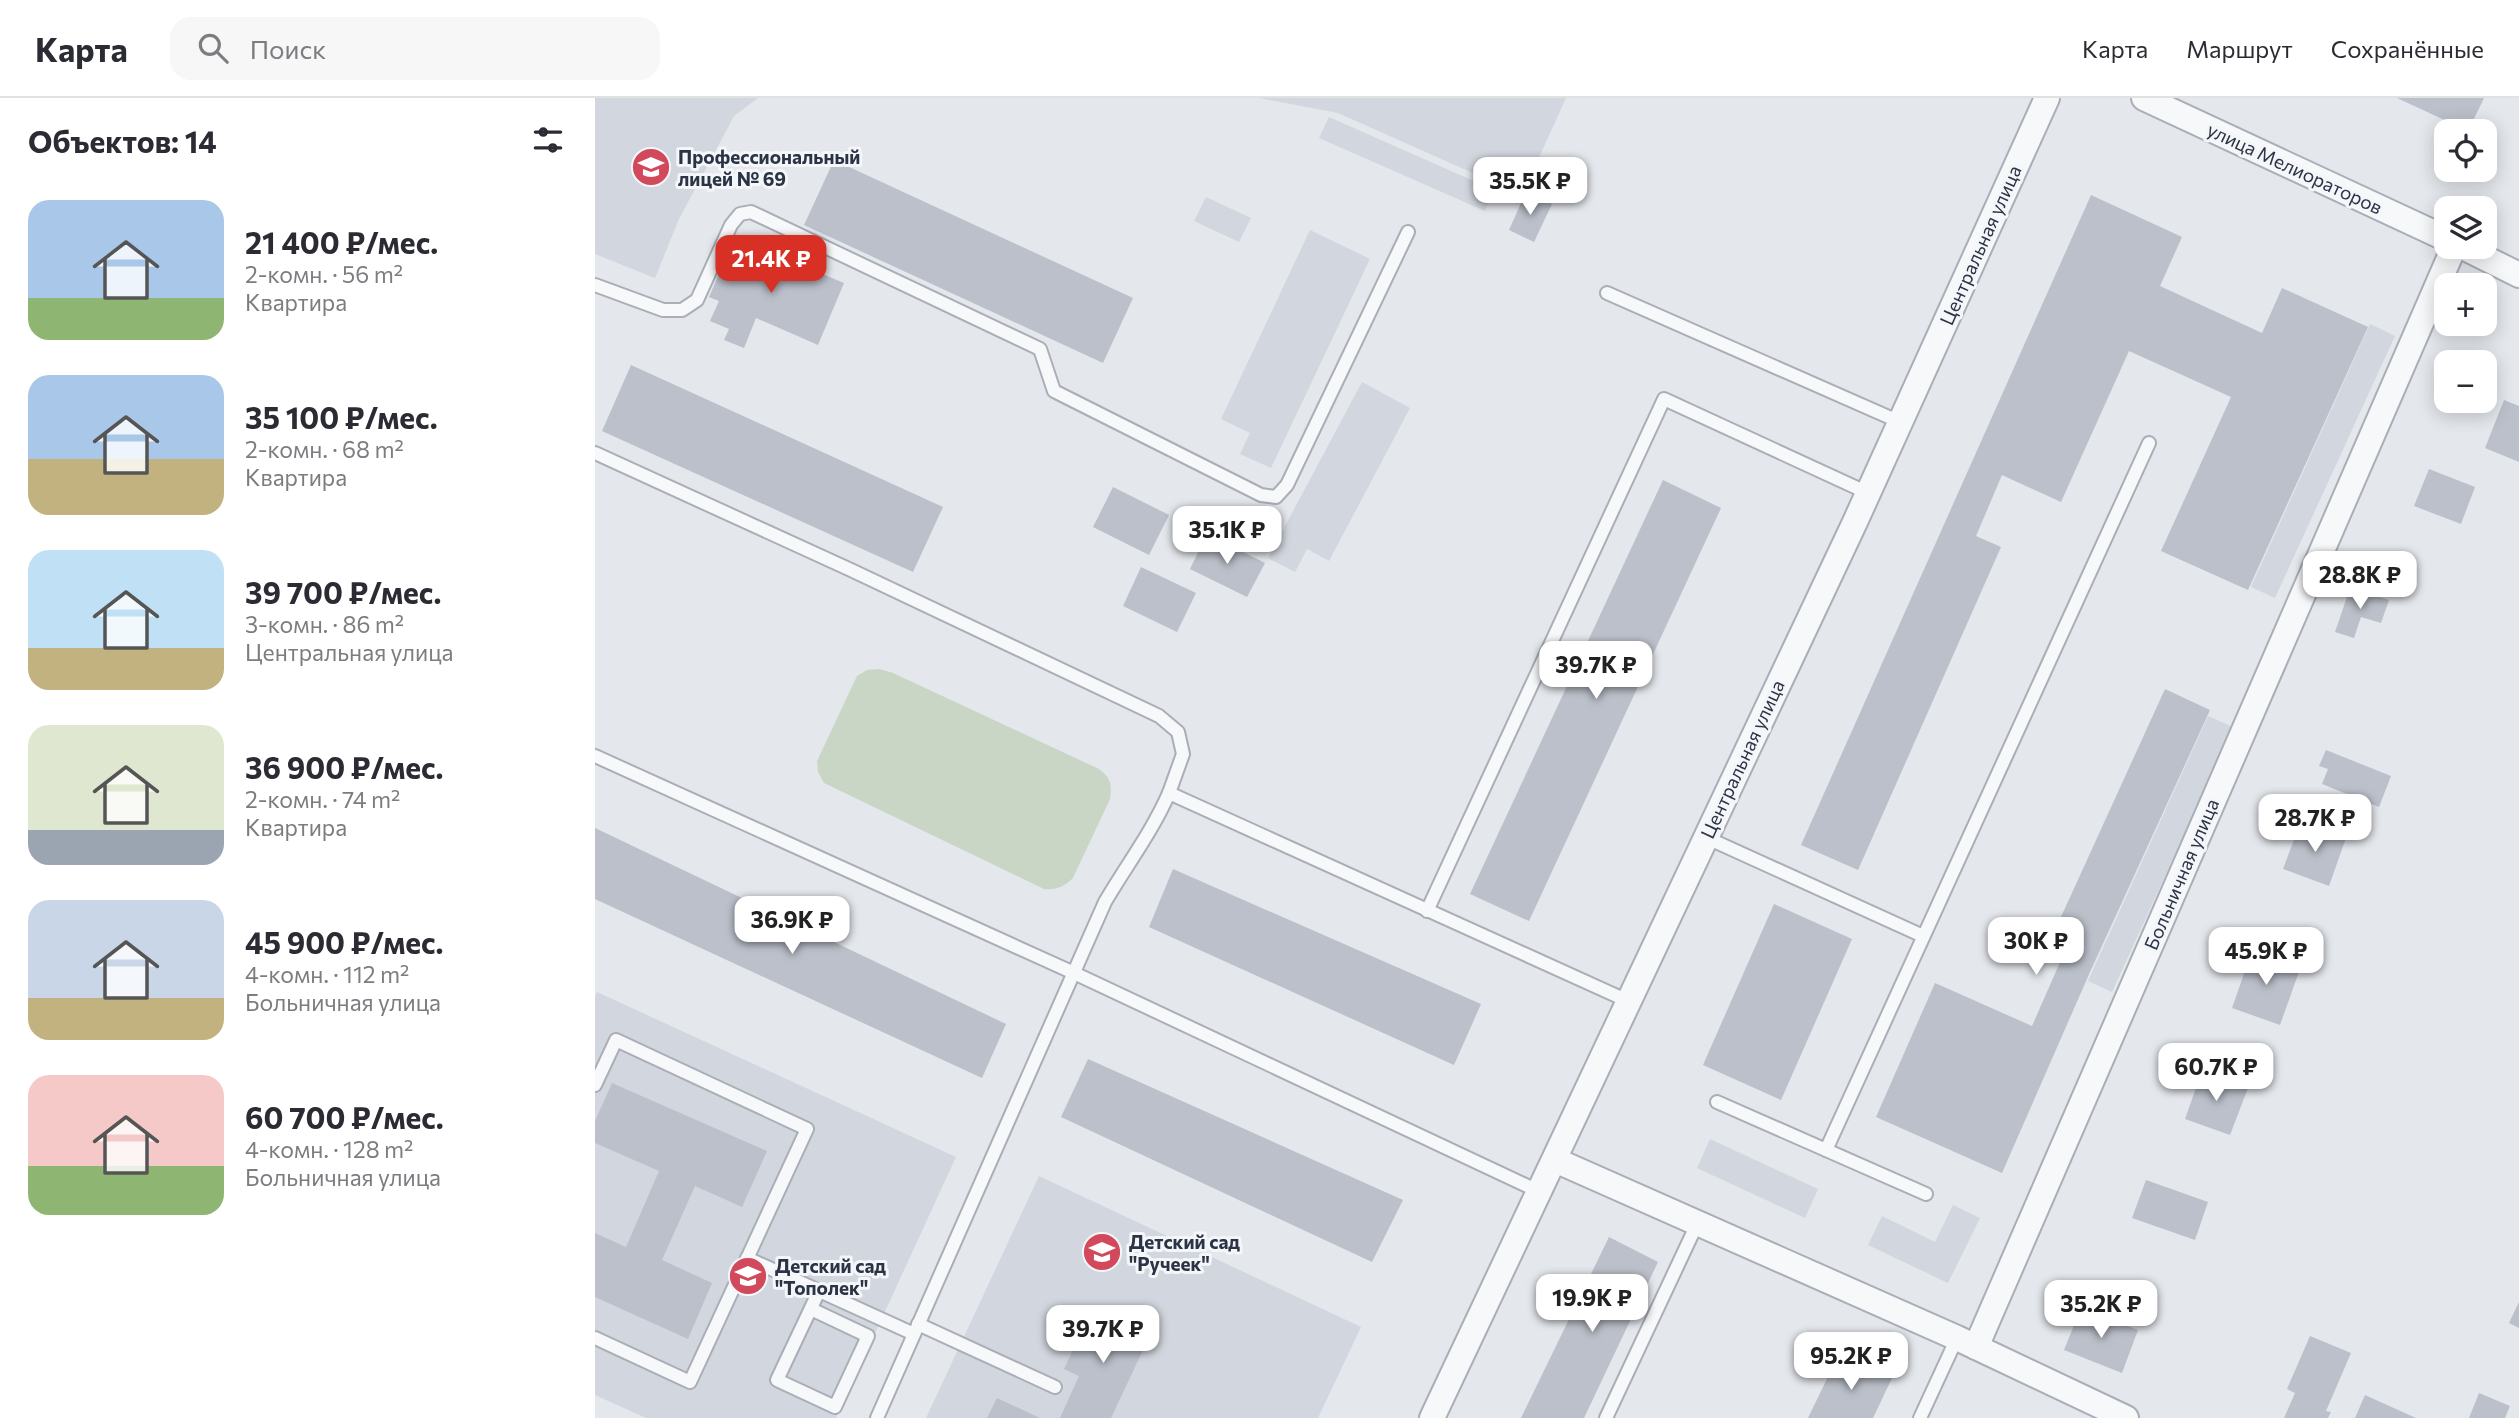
<!DOCTYPE html>
<html lang="ru">
<head>
<meta charset="utf-8">
<style>
  :root { --surface:#fff; --page:#f7f7f7; --text:#2b2b33; --muted:#7c7c81; --line:#e1e1e2; --accent:#d93025 }
  body { margin:0; font-family:Commissioner,sans-serif; background:var(--page); color:var(--text); height:100vh; display:flex; flex-direction:column; font-size:26px; white-space:nowrap }
  * { box-sizing:border-box; margin:0 }
  p { font-size:23px; color:var(--muted) }
  .icon { flex:none; width:38px; height:38px; fill:none; stroke:currentColor; stroke-width:2; stroke-linecap:round; stroke-linejoin:round }
  .map { position:relative; flex:1; overflow:hidden }
  .drawer { display:flex; flex-direction:column; background:var(--surface); width:595px }
  .drawer>* { flex:none }
  .tools { position:absolute; left:1839px; top:21px; display:grid; gap:14px }
  .tools a { display:grid; place-items:center; width:63px; height:63px; border-radius:14px; background:var(--surface); box-shadow:0 4px 18px #0003; font-size:35px }
  .price { position:absolute; translate:-50% -60px; padding:0 16px; border-radius:14px; background:#fff; color:#222; font-size:23px; line-height:46px; filter:drop-shadow(0 2px 4px #0008) }
  .price::after { content:''; position:absolute; left:50%; top:42px; width:21px; height:16px; margin-left:-10px; background:inherit; clip-path:polygon(0 0,100% 0,50% 100%) }
  .price.current { background:var(--accent); color:#fff }
  ul { padding:0; list-style:none }
  li { display:flex; align-items:center; gap:21px; height:175px; padding:0 28px }
  li span { display:grid; place-items:center; flex:none; width:196px; height:140px; border-radius:21px; color:#555 }
  li>.icon { margin-inline-start:auto }
  span .icon { width:84px; height:84px; fill:#fffc; stroke-width:1 }
  li b { font-size:30px }
  h2 { display:flex; justify-content:space-between; align-items:center; height:84px; padding:0 28px; font-size:30px }
  header { display:flex; align-items:center; gap:42px; box-sizing:border-box; height:98px; padding:0 35px; background:var(--surface); border-bottom:2px solid var(--line) }
  header strong { font-size:33px }
  nav { display:flex; gap:38px; margin-inline-start:auto; font-size:24px }
  .search { width:490px; height:63px; background:var(--page); display:flex; align-items:center; gap:18px; box-sizing:border-box; padding:0 24px; border-radius:21px; color:var(--muted); font-size:26px }
  main { display:flex; flex:1; min-height:0 }
  .map>svg:first-child { display:block }
</style>
</head>
<body>
<header>
<strong>Карта</strong>
<div class="search"><svg class="icon" aria-label="search" viewBox="0 0 24 24"><circle cx="10" cy="10" r="6"/><path d="M15 15l6 6"/></svg>Поиск</div>
<nav><a>Карта</a><a>Маршрут</a><a>Сохранённые</a></nav>
</header>
<main>
<section class="drawer">
<h2>Объектов: 14<svg class="icon" aria-label="filters" viewBox="0 0 24 24"><path d="M4 7h16M4 17h16"/><circle cx="9" cy="7" r="2"/><circle cx="15" cy="17" r="2"/></svg></h2>
<ul>
<li><span style="background:linear-gradient(#a9c7e8 70%,#8fb573 0)"><svg class="icon" aria-label="home" viewBox="0 0 24 24"><path d="M3 11l9-7 9 7M6 9v11h12V9"/></svg></span><div><b>21 400 ₽/мес.</b><p>2-комн. · 56 m²</p><p>Квартира</p></div></li>
<li><span style="background:linear-gradient(#a9c7e8 60%,#c2b280 0)"><svg class="icon" aria-label="home" viewBox="0 0 24 24"><path d="M3 11l9-7 9 7M6 9v11h12V9"/></svg></span><div><b>35 100 ₽/мес.</b><p>2-комн. · 68 m²</p><p>Квартира</p></div></li>
<li><span style="background:linear-gradient(#bfe0f5 70%,#c2b280 0)"><svg class="icon" aria-label="home" viewBox="0 0 24 24"><path d="M3 11l9-7 9 7M6 9v11h12V9"/></svg></span><div><b>39 700 ₽/мес.</b><p>3-комн. · 86 m²</p><p>Центральная улица</p></div></li>
<li><span style="background:linear-gradient(#dfe7d0 75%,#9aa5b1 0)"><svg class="icon" aria-label="home" viewBox="0 0 24 24"><path d="M3 11l9-7 9 7M6 9v11h12V9"/></svg></span><div><b>36 900 ₽/мес.</b><p>2-комн. · 74 m²</p><p>Квартира</p></div></li>
<li><span style="background:linear-gradient(#c9d6e8 70%,#c2b280 0)"><svg class="icon" aria-label="home" viewBox="0 0 24 24"><path d="M3 11l9-7 9 7M6 9v11h12V9"/></svg></span><div><b>45 900 ₽/мес.</b><p>4-комн. · 112 m²</p><p>Больничная улица</p></div></li>
<li><span style="background:linear-gradient(#f6c9c9 65%,#8fb573 0)"><svg class="icon" aria-label="home" viewBox="0 0 24 24"><path d="M3 11l9-7 9 7M6 9v11h12V9"/></svg></span><div><b>60 700 ₽/мес.</b><p>4-комн. · 128 m²</p><p>Больничная улица</p></div></li>
</ul>
</section>
<div class="map">
<svg width="1924" height="1320" viewBox="0 0 1924 1320">
  <rect width="100%" height="100%" fill="#e4e7ec"/>
  <g fill="#d2d6de">
    <polygon points="0,0 163,0 139,18 84,121 60,180 0,156"/>
    <polygon points="664,0 971,0 927,97 743,15"/>
    <polygon points="734,19 899,92 890,113 724,40"/>
    <polygon points="611,99 656,120 644,144 599,123"/>
    <polygon points="715,132 775,161 676,370 645,356 655,335 626,321"/>
    <polygon points="1775,226 1800,238 1680,500 1656,489"/>
    <polygon points="767,284 815,310 734,463 712,451 700,474 673,460"/>
    <polygon points="1613,618 1638,629 1517,894 1493,883"/>
    <polygon points="2,894 361,1059 241,1320 51,1320 0,1297 0,898"/>
    <polygon points="1115,1041 1223,1091 1210,1120 1102,1070"/>
    <polygon points="444,1078 766,1229 723,1320 331,1320"/>
    <polygon points="1358,1107 1385,1120 1353,1185 1273,1147 1287,1118 1340,1144"/>
  </g>
  <path fill="#c9d6c5" d="M 284,571 L 298,575 L 504,671 C 516,680 517,687 515,701 L 478,780 C 469,789 461,792 449,791 L 229,685 L 223,674 L 222,663 L 262,578 L 272,572 Z"/>
  <g fill="#bbc0ca">
    <polygon points="1802,0 1889,0 1873,33"/>
    <polygon points="239,62 538,200 508,265 209,127"/>
    <polygon points="931,94 957,106 939,144 914,132"/>
    <polygon points="1496,97 1587,139 1565,188 1667,235 1687,190 1773,229 1653,492 1566,453 1636,299 1534,253 1466,404 1407,377 1381,438 1406,449 1263,772 1206,747"/>
    <polygon points="140,139 249,185 223,247 161,220 149,250 129,242 134,231 115,223 124,203 114,199"/>
    <polygon points="36,267 348,409 318,474 7,333"/>
    <polygon points="1909,302 1924,308 1924,364 1890,350"/>
    <polygon points="1834,371 1880,389 1866,426 1819,408"/>
    <polygon points="1068,382 1126,410 934,823 875,796"/>
    <polygon points="518,389 574,417 554,457 498,429"/>
    <polygon points="612,436 670,465 652,499 595,471"/>
    <polygon points="546,469 601,495 582,534 528,508"/>
    <polygon points="1755,490 1794,502 1786,525 1766,519 1759,540 1740,534"/>
    <polygon points="1570,591 1615,612 1495,874 1407,1075 1281,1019 1340,885 1437,928 1466,862 1450,854"/>
    <polygon points="1731,652 1796,678 1784,709 1727,686 1733,671 1724,668"/>
    <polygon points="1706,723 1751,740 1734,788 1688,771"/>
    <polygon points="0,730 411,926 387,980 0,801"/>
    <polygon points="578,771 886,906 859,967 554,829"/>
    <polygon points="1179,806 1257,841 1186,1002 1108,967"/>
    <polygon points="1658,850 1706,868 1685,927 1637,910"/>
    <polygon points="493,961 808,1102 777,1164 466,1019"/>
    <polygon points="1607,973 1653,990 1635,1037 1590,1021"/>
    <polygon points="17,985 172,1053 147,1109 100,1088 67,1162 117,1185 93,1241 0,1199 0,1135 31,1149 64,1073 0,1045 0,1023"/>
    <polygon points="1551,1082 1613,1104 1600,1142 1537,1120"/>
    <polygon points="1014,1139 1063,1164 989,1320 926,1320"/>
    <polygon points="1924,1204 1924,1230 1914,1225"/>
    <polygon points="498,1209 556,1235 516,1320 465,1320 484,1278 469,1271"/>
    <polygon points="1486,1210 1543,1232 1527,1275 1469,1252"/>
    <polygon points="1715,1238 1756,1255 1731,1313 1736,1314 1733,1320 1689,1320 1700,1295 1692,1291"/>
    <polygon points="1244,1256 1297,1280 1278,1320 1213,1320"/>
    <polygon points="1884,1295 1915,1308 1910,1320 1874,1320"/>
    <polygon points="1770,1297 1821,1320 1760,1320"/>
    <polygon points="402,1300 445,1320 392,1320"/>
  </g>
  <g fill="none" stroke-linecap="round" stroke-linejoin="round">
    <g stroke="#a9aeb7" stroke-width="16">
      <g id="lane">
        <polyline points="0,187 68,212 87,212 102,202 136,127 145,116 156,114 445,251 459,293 666,397 681,399 692,387 813,134"/>
        <polyline points="1012,195 1305,324"/>
        <polyline points="0,355 256,472 564,618 583,634 588,656 574,695 1033,903"/>
        <polyline points="0,658 479,875 943,1093"/>
        <polyline points="1110,739 1328,838"/>
        <polyline points="832,813 1069,301 1273,395"/>
        <polyline points="0,987 21,942 212,1031 95,1284 0,1240"/>
        <polyline points="1122,1004 1331,1096"/>
        <polyline points="1231,1052 1554,345"/>
        <polyline points="152,1160 319,1236"/>
        <polyline points="216,1211 273,1238 240,1309 182,1282 224,1193"/>
        <polyline points="323,1226 460,1289"/>
        <path d="M 282,1320 L 510,804 C 531,768 557,734 574,695"/>
        <polyline points="1011,1320 1102,1126"/>
        <polyline points="1325,1320 1362,1240"/>
      </g>
    </g>
    <g stroke="#a9aeb7" stroke-width="28">
      <g id="street">
        <polyline points="1549,0 1852,141"/>
        <polyline points="1868,149 1924,177"/>
        <polyline points="960,1062 1362,1240 1531,1320"/>
        <polyline points="1381,1249 1859,149"/>
        <polyline points="837,1320 1260,424 1452,0"/>
      </g>
    </g>
    <use href="#lane" stroke="#f7f8fa" stroke-width="12"/>
    <use href="#street" stroke="#f7f8fa" stroke-width="24"/>
  </g>
  <defs>
    <g id="university-disc" transform="scale(2.0125)"><circle r="9.5" fill="#d1495b" stroke="#f4f6f9"/><path d="M0-5L7-2L0 1L-7-2ZM-4 1L0 2.5L4 1V4Q0 6-4 4Z" fill="#fff"/></g>
    <g id="school-disc" transform="scale(2.0125)"><circle r="9.5" fill="#d1495b" stroke="#f4f6f9"/><path d="M0-5L7-2L0 1L-7-2ZM-4 1L0 2.5L4 1V4Q0 6-4 4Z" fill="#fff"/></g>
  </defs>
  <g fill-rule="evenodd">
    <use href="#university-disc" x="56" y="69"/>
    <use href="#school-disc" x="507" y="1154"/>
    <use href="#school-disc" x="153" y="1178"/>
  </g>
  <g text-anchor="middle" dominant-baseline="central" stroke-width="6" stroke-linejoin="round" paint-order="stroke">
    <g font-size="19" font-weight="bold" fill="#2b3445" stroke="#f4f6f9" text-anchor="start">
      <text x="83" y="58">Профессиональный<tspan x="83" dy="22">лицей № 69</tspan></text>
      <text x="534" y="1143">Детский сад<tspan x="534" dy="22">"Ручеек"</tspan></text>
      <text x="180" y="1167">Детский сад<tspan x="180" dy="22">"Тополек"</tspan></text>
    </g>
    <g font-size="19" fill="#2b3445" stroke="#f4f6f9">
      <text transform="translate(1700 70) rotate(25)">улица Мелиораторов</text>
      <text transform="translate(1385 147) rotate(-66)">Центральная улица</text>
      <text transform="translate(1147 661) rotate(-65)">Центральная улица</text>
      <text transform="translate(1586 776) rotate(-67)">Больничная улица</text>
    </g>
  </g>
</svg>
<div class="tools">
<a><svg class="icon" aria-label="locate" viewBox="0 0 24 24"><circle cx="12" cy="12" r="6"/><path d="M12 2v4M12 18v4M2 12h4M18 12h4"/></svg></a>
<a><svg class="icon" aria-label="layers" viewBox="0 0 24 24"><path d="M12 4l9 5-9 5-9-5zM3 14l9 5 9-5"/></svg></a>
<a>+</a>
<a>−</a>
</div>
<b class="price" style="left:935px;top:119px">35.5K ₽</b>
<b class="price current" style="left:176px;top:197px">21.4K ₽</b>
<b class="price" style="left:632px;top:468px">35.1K ₽</b>
<b class="price" style="left:1765px;top:513px">28.8K ₽</b>
<b class="price" style="left:1001px;top:603px">39.7K ₽</b>
<b class="price" style="left:1720px;top:756px">28.7K ₽</b>
<b class="price" style="left:197px;top:858px">36.9K ₽</b>
<b class="price" style="left:1441px;top:879px">30K ₽</b>
<b class="price" style="left:1671px;top:889px">45.9K ₽</b>
<b class="price" style="left:1621px;top:1005px">60.7K ₽</b>
<b class="price" style="left:997px;top:1236px">19.9K ₽</b>
<b class="price" style="left:1506px;top:1242px">35.2K ₽</b>
<b class="price" style="left:508px;top:1267px">39.7K ₽</b>
<b class="price" style="left:1256px;top:1294px">95.2K ₽</b>
</div>
</main>
</body>
</html>
